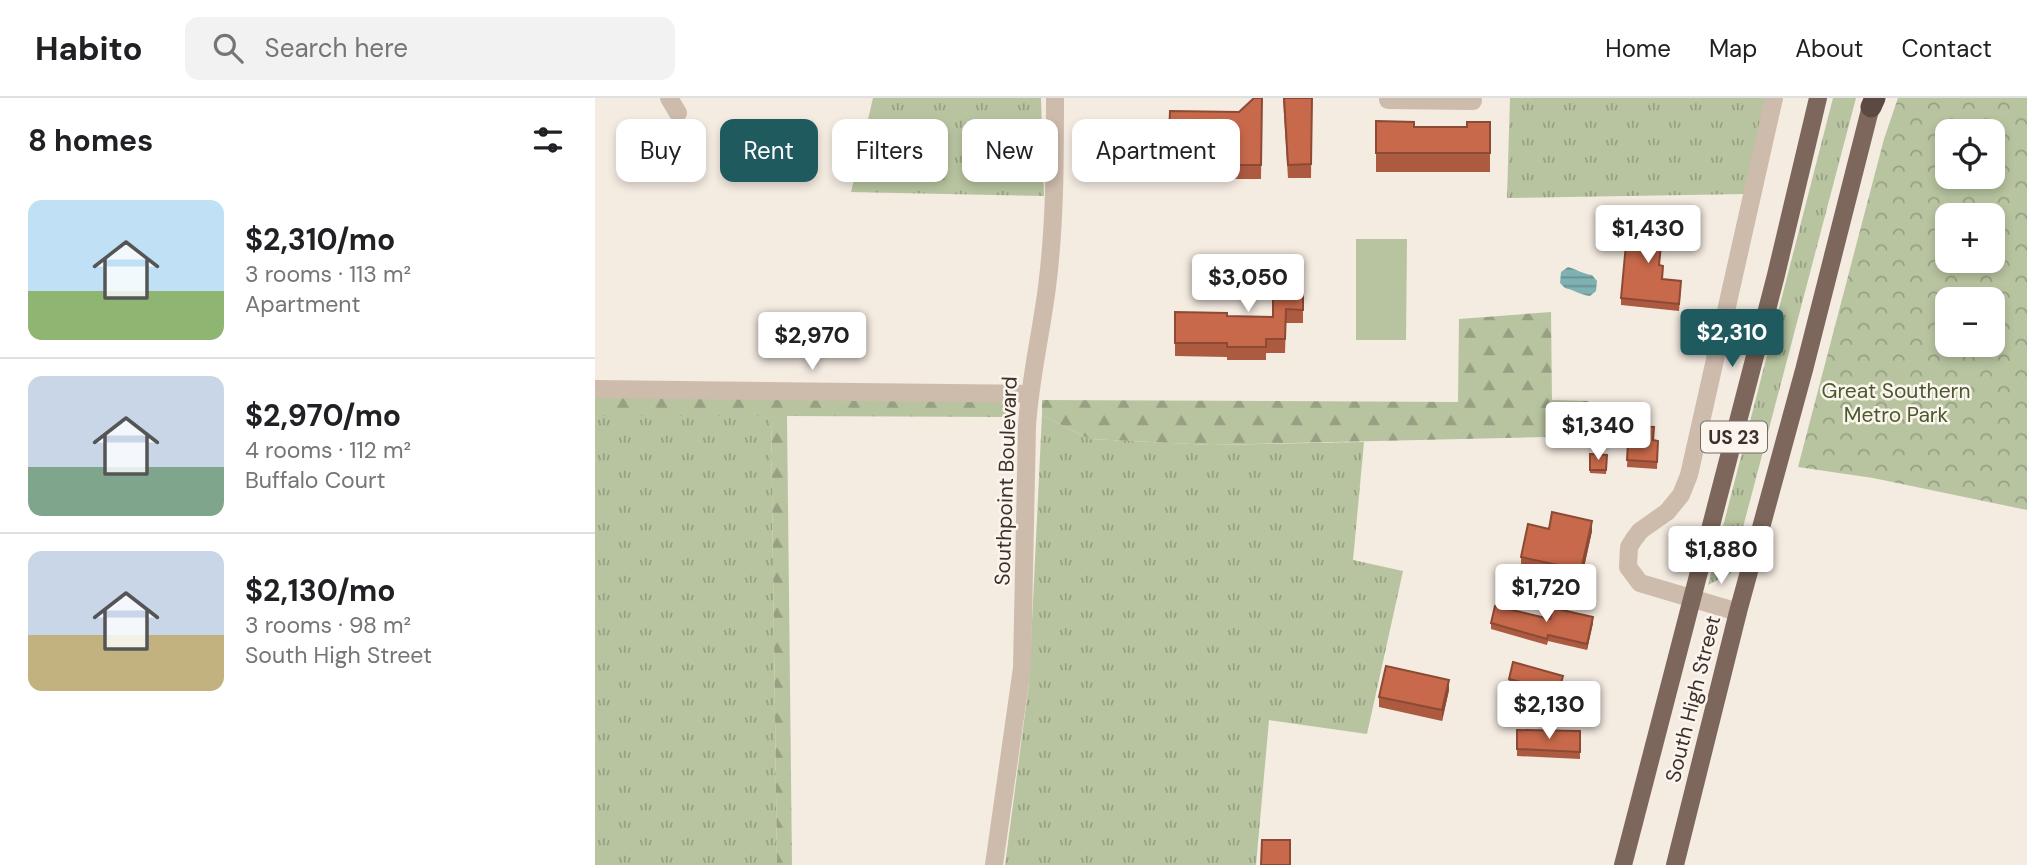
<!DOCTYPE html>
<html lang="en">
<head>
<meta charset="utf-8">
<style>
  :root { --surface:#fff; --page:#f2f2f2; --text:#202124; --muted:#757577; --line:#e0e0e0; --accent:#1f5a5e }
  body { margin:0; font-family:"DM Sans",sans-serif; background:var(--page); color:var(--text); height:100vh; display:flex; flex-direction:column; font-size:26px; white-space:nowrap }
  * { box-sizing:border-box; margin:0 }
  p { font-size:23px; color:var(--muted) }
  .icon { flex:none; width:38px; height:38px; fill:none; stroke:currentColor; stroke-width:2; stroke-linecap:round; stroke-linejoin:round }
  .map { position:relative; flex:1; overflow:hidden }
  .drawer { display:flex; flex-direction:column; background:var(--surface); width:595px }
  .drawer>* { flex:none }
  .banner { position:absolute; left:21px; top:21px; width:665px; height:63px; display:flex; gap:14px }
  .fabs { position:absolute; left:1340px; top:21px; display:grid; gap:14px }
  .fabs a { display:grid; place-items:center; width:70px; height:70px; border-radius:14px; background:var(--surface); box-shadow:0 4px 10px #0003; font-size:35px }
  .price { position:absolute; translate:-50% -60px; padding:0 16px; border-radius:7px; background:#fff; color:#222; font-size:23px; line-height:46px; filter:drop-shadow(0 2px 4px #0008) }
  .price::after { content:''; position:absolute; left:50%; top:42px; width:21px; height:16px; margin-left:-10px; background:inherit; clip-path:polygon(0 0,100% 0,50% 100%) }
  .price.active { background:var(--accent); color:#fff }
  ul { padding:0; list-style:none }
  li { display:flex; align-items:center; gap:21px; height:175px; padding:0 28px }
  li+li { border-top:2px solid var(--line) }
  li span { display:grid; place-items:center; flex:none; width:196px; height:140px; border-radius:14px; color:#555 }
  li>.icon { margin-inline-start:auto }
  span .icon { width:84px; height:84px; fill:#fffc; stroke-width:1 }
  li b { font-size:30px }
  h2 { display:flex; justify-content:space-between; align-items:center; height:84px; padding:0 28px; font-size:30px }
  .tag { padding:0 24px; border-radius:14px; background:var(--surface); box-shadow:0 4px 10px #0003; font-size:24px; line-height:63px }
  .tag.active { background:var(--accent); color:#fff }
  header { display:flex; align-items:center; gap:42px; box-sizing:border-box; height:98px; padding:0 35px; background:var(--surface); border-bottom:2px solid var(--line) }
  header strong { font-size:33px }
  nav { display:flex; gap:38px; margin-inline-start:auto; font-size:24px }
  .search { width:490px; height:63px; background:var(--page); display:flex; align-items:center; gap:18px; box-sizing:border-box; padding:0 24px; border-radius:14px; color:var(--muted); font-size:26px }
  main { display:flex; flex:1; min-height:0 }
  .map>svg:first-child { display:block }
</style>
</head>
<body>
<header>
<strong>Habito</strong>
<div class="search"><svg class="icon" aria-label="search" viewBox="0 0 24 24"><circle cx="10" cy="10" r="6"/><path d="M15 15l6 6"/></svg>Search here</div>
<nav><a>Home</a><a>Map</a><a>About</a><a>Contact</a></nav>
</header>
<main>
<section class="drawer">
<h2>8 homes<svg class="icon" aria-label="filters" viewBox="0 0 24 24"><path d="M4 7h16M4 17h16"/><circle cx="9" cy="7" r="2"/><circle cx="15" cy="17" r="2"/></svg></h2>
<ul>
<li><span style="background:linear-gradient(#bfe0f5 65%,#8fb573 0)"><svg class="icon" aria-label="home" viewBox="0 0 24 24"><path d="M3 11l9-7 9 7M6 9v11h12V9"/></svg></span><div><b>$2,310/mo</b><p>3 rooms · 113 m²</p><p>Apartment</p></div></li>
<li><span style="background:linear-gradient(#c9d6e8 65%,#7fa58c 0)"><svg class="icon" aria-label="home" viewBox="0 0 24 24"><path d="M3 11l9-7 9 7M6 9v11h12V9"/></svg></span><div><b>$2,970/mo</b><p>4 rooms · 112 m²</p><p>Buffalo Court</p></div></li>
<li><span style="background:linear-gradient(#c9d6e8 60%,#c2b280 0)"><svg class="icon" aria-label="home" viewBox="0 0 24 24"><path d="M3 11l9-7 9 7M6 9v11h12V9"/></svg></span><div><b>$2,130/mo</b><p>3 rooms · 98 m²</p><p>South High Street</p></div></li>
</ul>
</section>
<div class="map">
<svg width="1432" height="767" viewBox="0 0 1432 767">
  <defs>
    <pattern id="grass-tufts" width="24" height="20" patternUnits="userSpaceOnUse" patternTransform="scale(1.75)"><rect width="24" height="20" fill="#b8c4a0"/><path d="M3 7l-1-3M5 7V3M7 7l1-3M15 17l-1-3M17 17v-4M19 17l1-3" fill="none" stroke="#97a083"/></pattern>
    <pattern id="forest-firs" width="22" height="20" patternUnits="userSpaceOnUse" patternTransform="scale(1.75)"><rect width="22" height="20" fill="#b8c4a0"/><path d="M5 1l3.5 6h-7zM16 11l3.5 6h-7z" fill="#97a083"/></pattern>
    <pattern id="park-crowns" width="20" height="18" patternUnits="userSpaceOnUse" patternTransform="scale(1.75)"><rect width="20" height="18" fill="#b8c4a0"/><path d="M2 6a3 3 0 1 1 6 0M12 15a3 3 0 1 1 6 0" fill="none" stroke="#97a083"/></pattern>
    <pattern id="water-rules" width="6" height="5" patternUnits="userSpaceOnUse" patternTransform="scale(1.75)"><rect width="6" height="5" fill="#7fb0b2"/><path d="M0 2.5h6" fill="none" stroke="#699091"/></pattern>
  </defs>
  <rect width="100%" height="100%" fill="#f4ebe1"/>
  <g fill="url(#grass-tufts)">
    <polygon points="278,0 446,0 449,98 256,94"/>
    <polygon points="915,0 1173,0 1151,96 912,100"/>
    <polygon points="1238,0 1261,0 1136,475 1113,487"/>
    <polygon points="176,317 182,767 0,767 0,318"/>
    <polygon points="447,317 494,341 617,347 769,344 758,462 808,473 772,636 674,622 661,767 410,767 434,585"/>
  </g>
  <g fill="url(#forest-firs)">
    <polygon points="956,214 957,302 993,303 991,338 617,347 494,341 447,317 447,302 863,304 864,221"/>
    <polygon points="0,298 412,301 412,319 192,318 197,767 182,767 176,318 0,318"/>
  </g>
  <path fill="url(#park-crowns)" fill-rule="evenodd" d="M 1303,0 L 1432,0 L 1432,412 L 1278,380 L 1203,369 L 1289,41 ZM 1353,33 L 1398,33 L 1398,79 L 1353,79 ZM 1353,117 L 1398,117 L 1398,163 L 1353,163 ZM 1353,201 L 1398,201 L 1398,247 L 1353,247 Z"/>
  <polygon fill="#b8c4a0" points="761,141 812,141 811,242 761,242"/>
  <path fill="url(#water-rules)" d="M 973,169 C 982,171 987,176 997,177 L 1002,183 L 1001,193 L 995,198 C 985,197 980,192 970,190 L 965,185 L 966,174 Z"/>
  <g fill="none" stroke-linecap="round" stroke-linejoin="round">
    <g stroke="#cdbbac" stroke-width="18">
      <polyline points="74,0 83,15"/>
      <polyline points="793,2 878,3"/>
      <polyline points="0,291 434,296"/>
      <polyline points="1143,514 1045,485 1033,469 1034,449 1039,441 1045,433 1072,414 1086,397 1094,377 1179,0"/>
      <path d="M 399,767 L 427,570 L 432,328 C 435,281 446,236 452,189 C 460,126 460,63 460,0"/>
    </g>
    <g stroke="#7d675c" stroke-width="18">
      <polyline points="1028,767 1181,177 1223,0"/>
      <polyline points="1080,767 1143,514 1209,272 1278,0"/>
    </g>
    <polyline stroke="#5c4a42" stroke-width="21" points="1276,9 1280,0"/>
  </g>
  <g fill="#ac5a40">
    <polygon points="667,0 666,81 573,81 575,13 644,14"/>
    <polygon points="688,0 717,0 716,80 693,80"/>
    <polygon points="781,23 819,29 872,29 895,24 895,74 781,74"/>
    <polygon points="1073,127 1072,145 1067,144 1064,168 1068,181 1086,190 1084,213 1026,207 1026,200"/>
    <polygon points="675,159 705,185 708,185 708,225 691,225 690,255 671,255 671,262 632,262 632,259 580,258 580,214 632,218 678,219 678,199 675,199"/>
    <polygon points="1034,328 1059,342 1063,343 1062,371 1032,369"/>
    <polygon points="1012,357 1011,376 995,375 995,372"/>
    <polygon points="954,431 997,433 986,483 926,470 926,459"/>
    <polygon points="955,521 998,525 992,552 953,543 952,547 896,531 896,525"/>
    <polygon points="914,581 968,584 966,589 979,599 975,616 943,607 944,595 914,588"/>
    <polygon points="854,592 847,623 784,609 784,599"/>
    <polygon points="985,633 985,661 922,658 922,651"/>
  </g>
  <g fill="#8c4a34">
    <polygon points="997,423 997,433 986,483 986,472"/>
    <polygon points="998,519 998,525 992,552 992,546"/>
    <polygon points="854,582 854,592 847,623 847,612"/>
    <polygon points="979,593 979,599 975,616 975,609"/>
  </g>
  <g fill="#c8694b" stroke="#8c4a34" stroke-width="2">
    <polygon points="659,0 667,0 666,67 573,67 575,13 644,14"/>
    <polygon points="689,0 717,0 716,66 693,67"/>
    <polygon points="781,23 819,24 819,29 872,29 872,24 895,24 895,55 781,55"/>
    <polygon points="1042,117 1073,120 1072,138 1067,137 1064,167 1068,168 1067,181 1086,183 1084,206 1026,200 1031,146 1039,147"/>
    <polygon points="675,159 705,159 705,185 708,185 708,212 691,211 690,241 671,241 671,249 632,249 632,245 580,245 580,214 632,215 632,218 678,219 678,185 675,186"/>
    <polygon points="1034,328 1059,329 1058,342 1063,343 1062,364 1032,362"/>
    <polygon points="995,356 1012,357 1011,372 995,372"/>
    <polygon points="957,414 997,423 986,472 926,459 933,426 954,431"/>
    <polygon points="900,508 955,521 958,510 998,519 992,546 953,537 952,541 896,525"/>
    <polygon points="918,564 968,578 965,589 979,593 975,609 943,600 946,589 914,581"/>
    <polygon points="791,568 854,582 847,612 784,599"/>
    <polygon points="922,632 985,633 985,654 922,651"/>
    <polygon points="667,742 695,742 695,767 666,767"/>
  </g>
  <g text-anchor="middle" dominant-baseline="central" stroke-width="5" stroke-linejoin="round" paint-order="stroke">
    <rect fill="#fbf5ee" stroke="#756b66" stroke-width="2" x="1106" y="323.5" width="66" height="31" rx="5"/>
    <g font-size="19" font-weight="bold" fill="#3b302b">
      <text x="1139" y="339">US 23</text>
    </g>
    <g font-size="21" fill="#4a5a2e" stroke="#fbf5ee">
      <text x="1301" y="293">Great Southern<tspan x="1301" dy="24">Metro Park</tspan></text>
    </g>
    <g font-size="21" fill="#3b302b" stroke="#fbf5ee">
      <text transform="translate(411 383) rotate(-88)">Southpoint Boulevard</text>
      <text transform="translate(1098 601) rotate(-76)">South High Street</text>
    </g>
  </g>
</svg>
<div class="fabs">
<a><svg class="icon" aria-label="locate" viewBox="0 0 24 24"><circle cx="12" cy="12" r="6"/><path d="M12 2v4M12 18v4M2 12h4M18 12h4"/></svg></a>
<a>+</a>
<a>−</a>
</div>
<b class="price" style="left:1053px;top:167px">$1,430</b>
<b class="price" style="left:653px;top:216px">$3,050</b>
<b class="price active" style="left:1137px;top:271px">$2,310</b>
<b class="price" style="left:217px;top:274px">$2,970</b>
<b class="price" style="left:1003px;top:364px">$1,340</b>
<b class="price" style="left:1126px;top:488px">$1,880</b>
<b class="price" style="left:951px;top:526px">$1,720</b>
<b class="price" style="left:954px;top:643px">$2,130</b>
<div class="banner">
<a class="tag">Buy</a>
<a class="tag active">Rent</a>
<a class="tag">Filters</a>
<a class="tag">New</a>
<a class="tag">Apartment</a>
</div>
</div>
</main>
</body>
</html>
